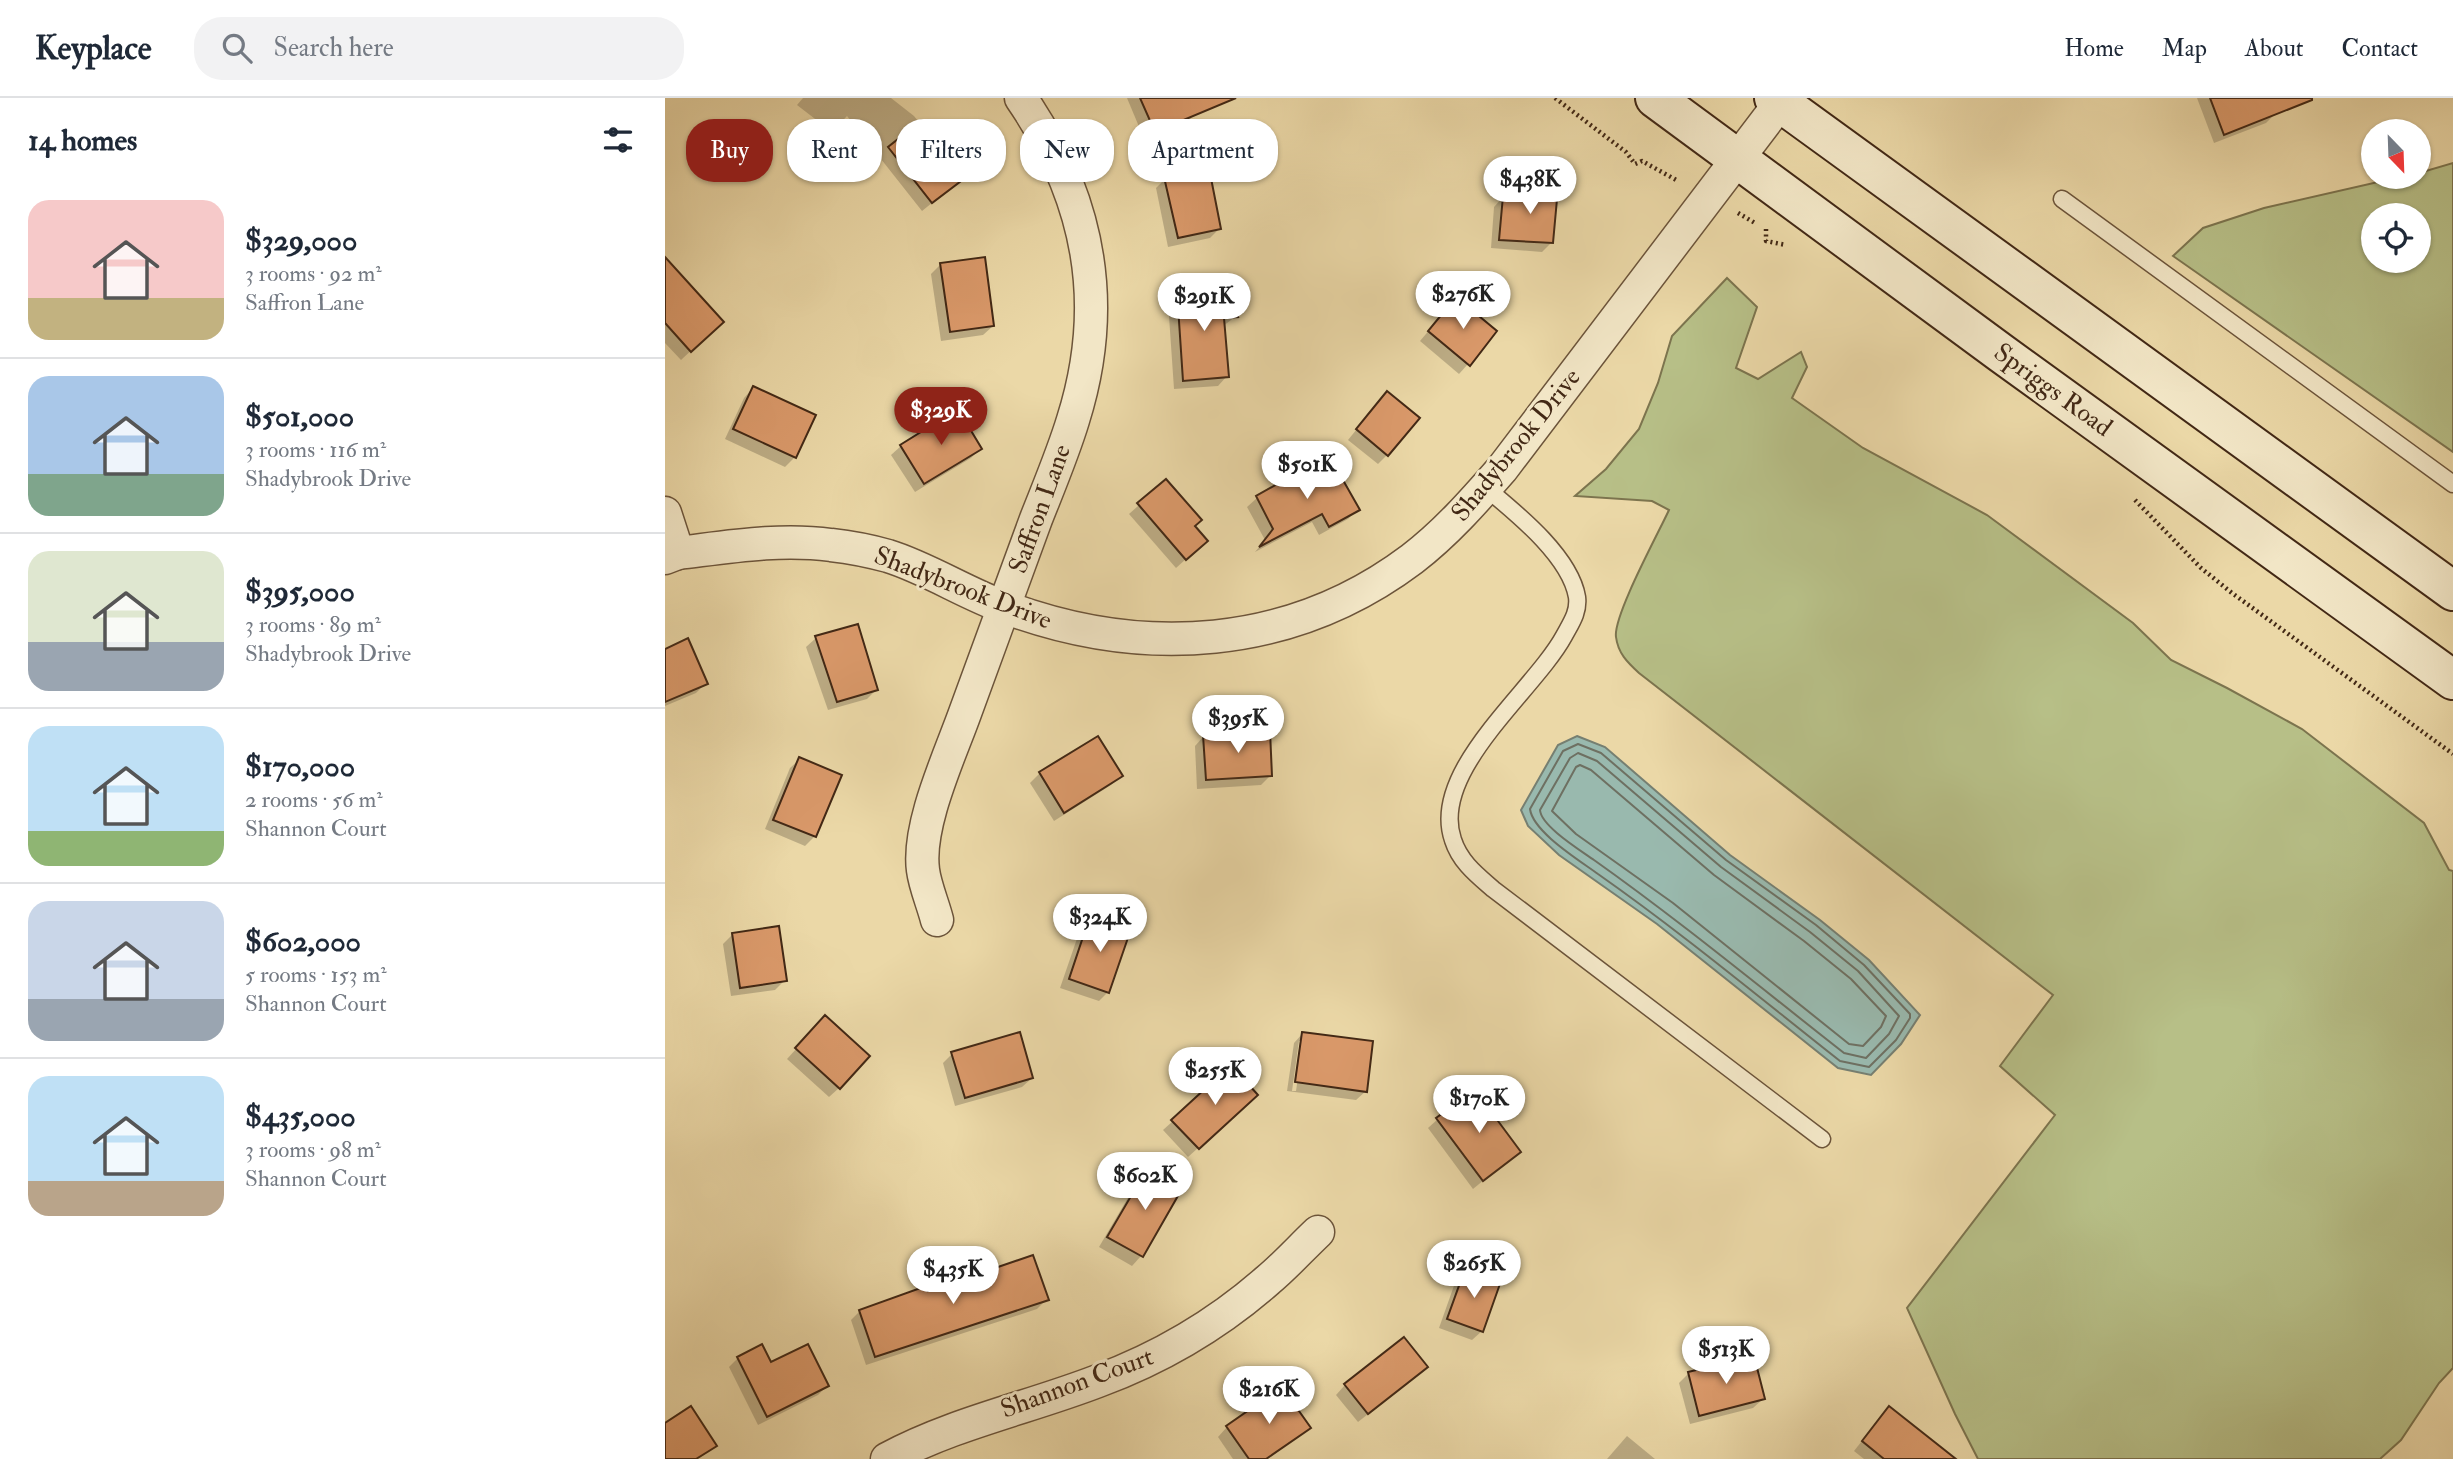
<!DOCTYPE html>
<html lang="en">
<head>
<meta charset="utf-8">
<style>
  :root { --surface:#fff; --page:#f2f2f3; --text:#1f2937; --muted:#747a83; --line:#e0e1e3; --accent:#8f2418 }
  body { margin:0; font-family:"IM FELL Double Pica",serif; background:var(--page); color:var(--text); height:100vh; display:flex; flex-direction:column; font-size:26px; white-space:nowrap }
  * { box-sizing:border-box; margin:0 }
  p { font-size:23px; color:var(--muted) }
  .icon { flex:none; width:38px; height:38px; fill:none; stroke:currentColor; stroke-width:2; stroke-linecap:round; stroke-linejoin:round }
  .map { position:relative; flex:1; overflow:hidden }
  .drawer { display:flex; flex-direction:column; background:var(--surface); width:665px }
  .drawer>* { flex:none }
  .guide { position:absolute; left:21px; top:21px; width:665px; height:63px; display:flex; gap:14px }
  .needle { width:46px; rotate:157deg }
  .fabs { position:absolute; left:1696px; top:21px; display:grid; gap:14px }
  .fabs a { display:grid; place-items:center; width:70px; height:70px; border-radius:50%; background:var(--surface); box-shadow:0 2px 5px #0004; font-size:35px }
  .price { position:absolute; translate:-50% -60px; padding:0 16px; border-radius:24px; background:#fff; color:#222; font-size:23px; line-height:46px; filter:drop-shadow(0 2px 4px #0008) }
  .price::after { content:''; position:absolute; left:50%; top:42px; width:21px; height:16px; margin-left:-10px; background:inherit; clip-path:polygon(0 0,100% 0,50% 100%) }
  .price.selected { background:var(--accent); color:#fff }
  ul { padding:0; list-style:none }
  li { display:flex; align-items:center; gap:21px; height:175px; padding:0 28px }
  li+li { border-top:2px solid var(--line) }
  li span { display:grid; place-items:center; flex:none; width:196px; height:140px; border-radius:21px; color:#555 }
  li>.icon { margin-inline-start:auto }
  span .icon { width:84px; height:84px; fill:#fffc; stroke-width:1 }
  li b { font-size:30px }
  h2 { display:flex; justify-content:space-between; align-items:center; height:84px; padding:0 28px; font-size:30px }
  .tag { padding:0 24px; border-radius:28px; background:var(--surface); box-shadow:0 2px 5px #0004; font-size:24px; line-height:63px }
  .tag.selected { background:var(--accent); color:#fff }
  header { display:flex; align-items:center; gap:42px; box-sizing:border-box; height:98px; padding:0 35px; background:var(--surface); border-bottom:2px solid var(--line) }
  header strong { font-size:33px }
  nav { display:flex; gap:38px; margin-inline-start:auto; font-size:24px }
  .search { width:490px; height:63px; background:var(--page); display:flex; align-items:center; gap:18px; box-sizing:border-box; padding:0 24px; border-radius:28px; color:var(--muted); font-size:26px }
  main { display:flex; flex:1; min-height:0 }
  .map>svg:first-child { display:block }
</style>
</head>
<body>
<header>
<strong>Keyplace</strong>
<div class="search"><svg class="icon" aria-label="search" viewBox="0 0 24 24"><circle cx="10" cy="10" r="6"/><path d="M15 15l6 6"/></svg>Search here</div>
<nav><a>Home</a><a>Map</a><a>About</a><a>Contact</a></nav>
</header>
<main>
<section class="drawer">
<h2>14 homes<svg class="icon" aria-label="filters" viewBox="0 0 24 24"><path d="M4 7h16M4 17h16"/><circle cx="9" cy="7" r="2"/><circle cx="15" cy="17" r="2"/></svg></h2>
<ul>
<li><span style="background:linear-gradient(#f6c9c9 70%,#c2b280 0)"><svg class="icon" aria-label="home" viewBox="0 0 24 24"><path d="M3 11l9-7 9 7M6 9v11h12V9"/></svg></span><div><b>$329,000</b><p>3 rooms · 92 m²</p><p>Saffron Lane</p></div></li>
<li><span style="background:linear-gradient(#a9c7e8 70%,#7fa58c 0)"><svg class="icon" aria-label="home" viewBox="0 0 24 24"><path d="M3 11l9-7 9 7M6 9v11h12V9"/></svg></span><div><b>$501,000</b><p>3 rooms · 116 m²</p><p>Shadybrook Drive</p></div></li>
<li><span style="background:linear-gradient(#dfe7d0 65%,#9aa5b1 0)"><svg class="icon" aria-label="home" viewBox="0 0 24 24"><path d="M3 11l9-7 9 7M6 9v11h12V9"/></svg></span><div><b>$395,000</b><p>3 rooms · 89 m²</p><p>Shadybrook Drive</p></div></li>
<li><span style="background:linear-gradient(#bfe0f5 75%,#8fb573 0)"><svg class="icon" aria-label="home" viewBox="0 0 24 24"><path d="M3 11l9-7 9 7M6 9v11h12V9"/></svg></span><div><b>$170,000</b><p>2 rooms · 56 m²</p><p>Shannon Court</p></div></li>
<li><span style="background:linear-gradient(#c9d6e8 70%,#9aa5b1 0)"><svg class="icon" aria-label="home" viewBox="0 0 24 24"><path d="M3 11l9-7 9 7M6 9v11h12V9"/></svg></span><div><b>$602,000</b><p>5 rooms · 153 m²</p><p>Shannon Court</p></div></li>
<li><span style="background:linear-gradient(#bfe0f5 75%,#b9a48a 0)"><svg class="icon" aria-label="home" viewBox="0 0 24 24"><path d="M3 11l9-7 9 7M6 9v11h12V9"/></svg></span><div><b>$435,000</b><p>3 rooms · 98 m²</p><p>Shannon Court</p></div></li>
</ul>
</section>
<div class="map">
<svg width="1788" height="1361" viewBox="0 0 1788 1361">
  <rect width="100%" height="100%" fill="#ebd8a7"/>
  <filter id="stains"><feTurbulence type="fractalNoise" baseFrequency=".00286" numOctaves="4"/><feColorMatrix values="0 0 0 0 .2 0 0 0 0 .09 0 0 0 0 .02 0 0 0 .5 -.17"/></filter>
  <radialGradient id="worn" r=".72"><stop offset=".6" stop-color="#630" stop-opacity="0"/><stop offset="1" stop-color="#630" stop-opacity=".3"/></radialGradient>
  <g fill="#b7bf87" stroke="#7c744e" stroke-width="2" fill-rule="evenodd">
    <path d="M 1788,65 L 1788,354 L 1508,158 L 1538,130 L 1599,110 L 1735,79 L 1754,79 L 1754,75 ZM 1708,117 L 1754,117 L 1754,163 L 1708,163 Z"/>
    <path d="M 1062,180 L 1092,209 L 1071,270 L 1093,281 L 1136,254 L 1142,269 L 1127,300 L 1198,350 L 1322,417 L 1468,525 L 1506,562 L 1562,590 L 1637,631 L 1759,725 L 1784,772 L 1788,773 L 1788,1270 L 1774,1285 L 1736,1342 L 1715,1361 L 1313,1361 L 1290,1316 L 1242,1210 L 1390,1017 L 1335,968 L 1388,897 L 974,575 C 962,564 953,555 951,539 C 948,518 993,436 1004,412 L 987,403 L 910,398 L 941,371 L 974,331 L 993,285 L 1007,238 Z"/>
  </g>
  <polygon fill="#99b9ae" stroke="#767f71" stroke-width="2" points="912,638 940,649 1065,757 1155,822 1204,862 1255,917 1236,946 1206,977 1173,970 992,826 894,757 863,728 856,712 893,647"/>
  <g fill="#0003" fill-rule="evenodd">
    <polygon points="138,0 226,0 249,18 298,80 257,113 182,18 167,34 132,7"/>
    <polygon points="462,0 523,0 530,16 521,25 480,43"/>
    <polygon points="1532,0 1605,0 1611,15 1601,25 1549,45"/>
    <polygon points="500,81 554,131 545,140 503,149 491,90"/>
    <polygon points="865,90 887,144 877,154 826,150 829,109 838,99 855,100"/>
    <polygon points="276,166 328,228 318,237 276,243 266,176"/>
    <polygon points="0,187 47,233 16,262 0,245"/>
    <polygon points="512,195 570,219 558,228 562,278 553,288 509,291 503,204"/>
    <polygon points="782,211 803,266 794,276 755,243"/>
    <polygon points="88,290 130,359 120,369 60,341 79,300"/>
    <polygon points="713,305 722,357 713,366 683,342"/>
    <polygon points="236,348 315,351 306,360 250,394 226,357"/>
    <polygon points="637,375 643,390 692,412 683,421 654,437 647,424 590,454 600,442 582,409 592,400"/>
    <polygon points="501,383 528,429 531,452 511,470 464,416"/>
    <polygon points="192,528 211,592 202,601 163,612 141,549 151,540"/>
    <polygon points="0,552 41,585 31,595 0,608"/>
    <polygon points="539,638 605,678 596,687 532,691 530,648"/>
    <polygon points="433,640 456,678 446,687 389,723 365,685 375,675"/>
    <polygon points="135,661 150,738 140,748 100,731 125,670"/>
    <polygon points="426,820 443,894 434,903 395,890 416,829"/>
    <polygon points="68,836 120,882 110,892 66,898 58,846"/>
    <polygon points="151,929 174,990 164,999 122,961"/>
    <path d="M 638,935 L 701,993 L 691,1002 L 622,993 L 629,945 ZM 634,943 L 638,943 L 631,993 L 627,993 Z"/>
    <polygon points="287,956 367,980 357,989 290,1008 278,965"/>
    <polygon points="582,1006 523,1059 498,1032 508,1023"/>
    <polygon points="773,1021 853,1054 808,1091 763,1030"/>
    <polygon points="483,1072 516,1090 476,1158 467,1168 434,1149 474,1081"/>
    <polygon points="801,1173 817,1233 807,1242 774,1230 791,1182"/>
    <polygon points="262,1196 382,1201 372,1211 201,1267 186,1222 195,1213"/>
    <polygon points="73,1260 106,1266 162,1288 153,1297 93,1327 64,1269"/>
    <polygon points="1024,1275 1098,1301 1088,1310 1025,1326 1014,1285"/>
    <polygon points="751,1278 693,1324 671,1297 680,1287"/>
    <polygon points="616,1291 643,1330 603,1361 568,1361 553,1339 562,1329"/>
    <polygon points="1215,1320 1280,1361 1199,1361 1189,1353"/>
    <polygon points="962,1338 990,1361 942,1361"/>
  </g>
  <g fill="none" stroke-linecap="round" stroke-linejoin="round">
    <g stroke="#6e7062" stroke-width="2">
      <path d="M 913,646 L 936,655 L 1061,762 L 1151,827 L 1199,867 L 1245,916 L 1245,920 L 1231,942 L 1204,969 L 1175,963 C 1095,900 1017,835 933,776 C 914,762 868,734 865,711 L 898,653 Z"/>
      <path d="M 913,655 L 932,663 L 1056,769 L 1145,834 L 1193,873 L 1234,918 L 1224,936 L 1201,960 L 1179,955 C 1096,890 1015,823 929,762 C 915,752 876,728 875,712 L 905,660 Z"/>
      <polygon points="915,667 926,672 1049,777 1139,843 1186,881 1221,918 1216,929 1198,948 1184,946 1008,805 911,736 887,713 911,669"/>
    </g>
  </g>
  <g fill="#da996a" stroke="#422815" stroke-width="2">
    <polygon points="475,0 571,0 490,34"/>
    <polygon points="1545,0 1647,0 1647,2 1559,37"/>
    <polygon points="256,23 300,80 267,105 223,49"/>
    <polygon points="544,70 556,131 513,140 499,79"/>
    <polygon points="865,88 893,90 888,145 834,142 838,98 863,99"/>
    <polygon points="0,159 59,224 26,254 0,225"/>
    <polygon points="320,159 329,228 285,234 275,165"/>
    <polygon points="560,189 573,219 559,220 564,279 518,283 512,193"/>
    <polygon points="791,199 832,233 805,268 763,233"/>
    <polygon points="88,288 151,317 131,360 68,331"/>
    <polygon points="722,293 755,320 723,358 691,331"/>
    <polygon points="293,311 317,351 259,386 235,347"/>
    <polygon points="666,361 695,412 664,429 657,416 594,449 608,431 591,398 637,372 644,388"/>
    <polygon points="501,381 537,422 530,428 543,443 521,462 472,405"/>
    <polygon points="193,526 213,592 172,604 150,538"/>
    <polygon points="23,540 43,586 0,604 0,551"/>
    <polygon points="605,633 607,678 541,682 538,637"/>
    <polygon points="433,638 458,678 399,715 374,674"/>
    <polygon points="134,659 177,677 151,739 108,722"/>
    <polygon points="425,818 466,831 444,895 404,881"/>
    <polygon points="114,828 122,883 75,890 67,835"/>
    <polygon points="160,917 205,958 175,991 130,950"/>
    <polygon points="355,934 368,980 300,1000 286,954"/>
    <polygon points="637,934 708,943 702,994 630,984"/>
    <polygon points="566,967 593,997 534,1051 506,1022"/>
    <polygon points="810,992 856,1054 818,1083 771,1020"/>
    <polygon points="483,1069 518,1089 478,1159 442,1139"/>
    <polygon points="368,1157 384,1202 210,1259 194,1212 261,1188 263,1193"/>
    <polygon points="800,1171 836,1183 818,1234 782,1221"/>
    <polygon points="739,1239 763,1269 703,1316 679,1286"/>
    <polygon points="97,1246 106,1264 143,1246 164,1288 102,1319 72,1259"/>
    <polygon points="1089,1258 1100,1301 1034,1318 1023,1274"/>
    <polygon points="617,1289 646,1330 601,1361 584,1361 561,1328"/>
    <polygon points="26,1308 52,1348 31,1361 0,1361 0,1325"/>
    <polygon points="1224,1308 1291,1361 1219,1361 1197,1343"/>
  </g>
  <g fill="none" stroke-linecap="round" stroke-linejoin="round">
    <g stroke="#6c543a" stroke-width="19">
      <g id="lane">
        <polyline points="1397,101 1788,386"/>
        <path d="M 821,390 C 851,415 905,458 912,499 C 914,514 906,525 899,538 C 869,593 764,673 788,742 C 795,764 812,777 828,791 L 1157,1041"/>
      </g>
    </g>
    <g stroke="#6c543a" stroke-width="35">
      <g id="street">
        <polyline points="0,415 13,455"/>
        <path d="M 0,460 L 13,455 C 63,449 114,440 166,447 C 184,449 205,453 223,458 C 262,470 300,495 339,509 C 478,561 626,552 747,461 C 781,435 809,403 837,371 L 1115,5"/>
        <path d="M 272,822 C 268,806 260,788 258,772 C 252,727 285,657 300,615 C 324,550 348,485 371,421 C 384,388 398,355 408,322 C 445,205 424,99 356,0"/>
        <path d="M 222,1361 C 289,1325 363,1310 433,1283 C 495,1260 553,1226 603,1182 C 621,1167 636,1150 653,1134"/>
      </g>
    </g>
    <g stroke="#422815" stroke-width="42">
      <g id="secondary">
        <polyline points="990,0 1336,255 1788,582"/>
        <polyline points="1109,0 1788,493"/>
      </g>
    </g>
    <g stroke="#422815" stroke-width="4.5" stroke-dasharray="2 3.5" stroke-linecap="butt">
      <polyline points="890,0 961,54 970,66 977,63 1013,83"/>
      <polyline points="1073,115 1090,125"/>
      <polyline points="1101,131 1101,143 1121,147"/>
      <polyline points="1470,402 1536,470 1567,495 1788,656"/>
    </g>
    <use href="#lane" stroke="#f2e6c6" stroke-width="16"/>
    <use href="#street" stroke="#f2e6c6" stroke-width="32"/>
    <use href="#secondary" stroke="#f2e6c6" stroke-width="38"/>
  </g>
  <g text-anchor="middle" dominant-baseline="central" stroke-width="6" stroke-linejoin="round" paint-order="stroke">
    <g font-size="26" fill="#422815" stroke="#f2e6c6">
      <text transform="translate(1388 292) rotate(36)">Spriggs Road</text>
      <text transform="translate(851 347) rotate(-51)">Shadybrook Drive</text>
      <text transform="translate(375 411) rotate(-70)">Saffron Lane</text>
      <text transform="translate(298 490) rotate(21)">Shadybrook Drive</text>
      <text transform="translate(412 1285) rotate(-20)">Shannon Court</text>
    </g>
  </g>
  <rect width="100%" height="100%" filter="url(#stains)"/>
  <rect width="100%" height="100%" fill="url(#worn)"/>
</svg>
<div class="fabs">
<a><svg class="needle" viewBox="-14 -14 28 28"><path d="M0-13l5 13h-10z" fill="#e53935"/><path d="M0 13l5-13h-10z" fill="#747a83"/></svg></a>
<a><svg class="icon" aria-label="locate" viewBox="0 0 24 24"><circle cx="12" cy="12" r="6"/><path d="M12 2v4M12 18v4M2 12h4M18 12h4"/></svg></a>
</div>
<b class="price" style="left:865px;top:118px">$438K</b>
<b class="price" style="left:798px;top:233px">$276K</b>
<b class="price" style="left:539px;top:235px">$291K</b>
<b class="price selected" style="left:276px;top:349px">$329K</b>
<b class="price" style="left:642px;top:403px">$501K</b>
<b class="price" style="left:573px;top:657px">$395K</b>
<b class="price" style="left:435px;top:856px">$324K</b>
<b class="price" style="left:550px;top:1009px">$255K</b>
<b class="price" style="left:814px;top:1037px">$170K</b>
<b class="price" style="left:480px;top:1114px">$602K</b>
<b class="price" style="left:809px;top:1202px">$265K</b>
<b class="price" style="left:288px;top:1208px">$435K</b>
<b class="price" style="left:1061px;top:1288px">$513K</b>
<b class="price" style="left:604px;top:1328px">$216K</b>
<div class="guide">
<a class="tag selected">Buy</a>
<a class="tag">Rent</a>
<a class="tag">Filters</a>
<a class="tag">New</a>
<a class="tag">Apartment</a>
</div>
</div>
</main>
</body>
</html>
